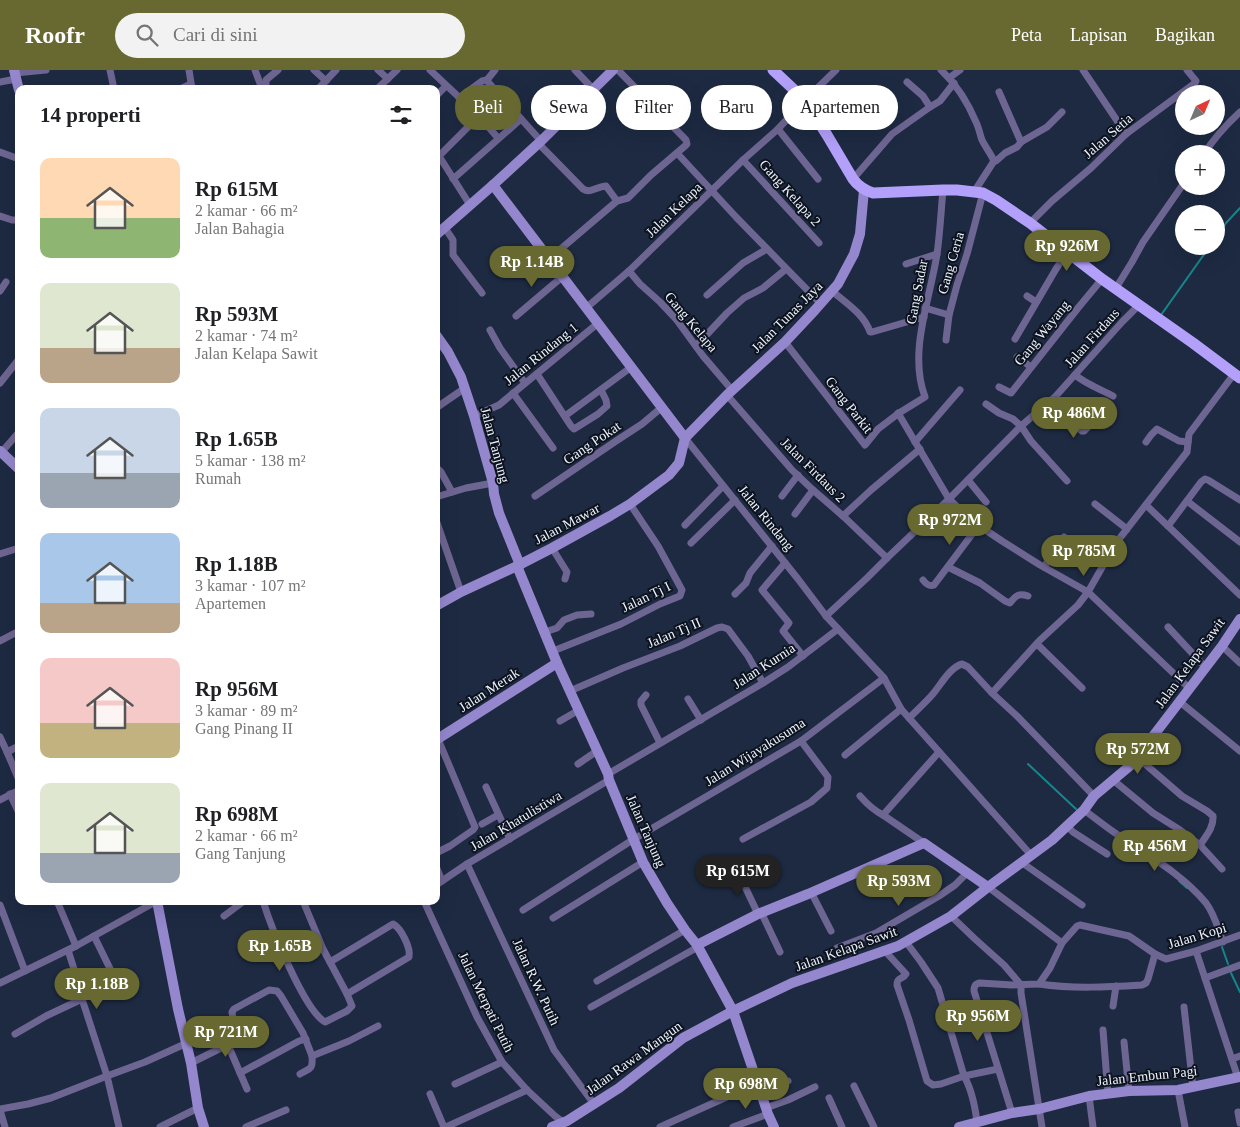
<!DOCTYPE html>
<html lang="id">
<head>
<meta charset="utf-8">
<style>
  :root { --surface:#fff; --page:#f2f2f2; --text:#202124; --muted:#757577; --accent:#686831 }
  body { margin:0; font-family:"Times New Roman",serif; background:var(--page); color:var(--text); height:100vh; display:flex; flex-direction:column; font-size:19px; white-space:nowrap }
  * { box-sizing:border-box; margin:0 }
  p { font-size:16px; color:var(--muted) }
  .icon { flex:none; width:28px; height:28px; fill:none; stroke:currentColor; stroke-width:2; stroke-linecap:round; stroke-linejoin:round }
  .map { position:relative; flex:1; overflow:hidden }
  .panel { position:absolute; left:15px; top:15px; width:425px; height:820px; display:flex; flex-direction:column; background:var(--surface); border-radius:10px; box-shadow:0 5px 20px #0002 }
  .panel>* { flex:none }
  .top-card { position:absolute; left:455px; top:15px; width:475px; height:45px; display:flex; gap:10px }
  .needle { width:32px; rotate:44deg }
  .tools { position:absolute; left:1175px; top:15px; display:grid; gap:10px }
  .tools a { display:grid; place-items:center; width:50px; height:50px; border-radius:50%; background:var(--surface); box-shadow:0 5px 20px #0002; font-size:25px }
  .price { position:absolute; translate:-50% -42px; padding:0 11px; border-radius:18px; background:var(--accent); color:#fff; font-size:16px; line-height:32px; filter:drop-shadow(0 1px 2px #0008) }
  .price::after { content:''; position:absolute; left:50%; top:30px; width:15px; height:11px; margin-left:-8px; background:inherit; clip-path:polygon(0 0,100% 0,50% 100%) }
  .price.current { background:#222; color:#fff }
  ul { padding:0; list-style:none }
  li { display:flex; align-items:center; gap:15px; height:125px; padding:0 25px }
  li span { display:grid; place-items:center; flex:none; width:140px; height:100px; border-radius:10px; color:#555 }
  li>.icon { margin-inline-start:auto }
  span .icon { width:60px; height:60px; fill:#fffc; stroke-width:1 }
  li b { font-size:21px }
  h2 { display:flex; justify-content:space-between; align-items:center; height:60px; padding:0 25px; font-size:21px }
  .chip { padding:0 18px; border-radius:22px; background:var(--surface); box-shadow:0 5px 20px #0002; font-size:18px; line-height:45px }
  .chip.current { background:var(--accent); color:#fff }
  header { display:flex; align-items:center; gap:30px; box-sizing:border-box; height:70px; padding:0 25px; background:var(--accent); color:#fff }
  header strong { font-size:24px }
  nav { display:flex; gap:28px; margin-inline-start:auto; font-size:18px }
  .search { width:350px; height:45px; background:var(--page); display:flex; align-items:center; gap:12px; box-sizing:border-box; padding:0 18px; border-radius:28px; color:var(--muted); font-size:19px }
  .map>svg:first-child { display:block }
</style>
</head>
<body>
<header>
<strong>Roofr</strong>
<div class="search"><svg class="icon" aria-label="search" viewBox="0 0 24 24"><circle cx="10" cy="10" r="6"/><path d="M15 15l6 6"/></svg>Cari di sini</div>
<nav><a>Peta</a><a>Lapisan</a><a>Bagikan</a></nav>
</header>
<div class="map">
<svg width="1240" height="1057" viewBox="0 0 1240 1057">
  <rect width="100%" height="100%" fill="#1d2a42"/>
  <g fill="none" stroke-linecap="round" stroke-linejoin="round">
    <g stroke="#16868c" stroke-width="2">
      <polyline points="1216,167 1226,153 1240,138"/>
      <polyline points="1161,245 1210,176"/>
      <polyline points="1028,694 1076,739"/>
      <polyline points="1179,811 1187,818"/>
      <polyline points="1222,877 1228,894"/>
      <polyline points="1231,903 1240,922"/>
    </g>
    <g stroke="#6e6692" stroke-width="7">
      <polyline points="110,0 114,19"/>
      <polyline points="189,0 192,19"/>
      <polyline points="255,0 261,16"/>
      <polyline points="314,0 326,11"/>
      <polyline points="378,0 388,9"/>
      <polyline points="430,0 479,46"/>
      <polyline points="495,0 487,10 489,13 541,71"/>
      <polyline points="575,0 593,19"/>
      <path d="M 941,0 C 956,14 968,33 976,52 C 979,58 980,65 982,70 C 986,78 991,84 994,91"/>
      <polyline points="1083,0 1126,64"/>
      <polyline points="15,3 46,0"/>
      <polyline points="949,8 960,0"/>
      <polyline points="0,12 16,9"/>
      <polyline points="907,12 923,26 930,37"/>
      <polyline points="266,15 266,10 278,0"/>
      <polyline points="180,19 191,14"/>
      <polyline points="318,19 336,0"/>
      <polyline points="377,19 397,0"/>
      <polyline points="999,22 1021,72"/>
      <polyline points="436,26 446,16"/>
      <polyline points="459,28 482,11 487,10"/>
      <polyline points="778,59 818,109"/>
      <path d="M 538,73 L 583,119 C 591,124 598,116 606,116 L 617,131"/>
      <polyline points="0,82 19,89"/>
      <polyline points="677,83 736,147 821,234"/>
      <path d="M 1204,84 C 1214,68 1226,55 1240,42"/>
      <polyline points="743,90 819,173"/>
      <polyline points="453,109 521,49"/>
      <polyline points="853,109 892,64 930,37 940,31 954,13"/>
      <polyline points="974,122 994,91 996,91 1005,83 1017,77 1021,72 1047,57 1062,42"/>
      <polyline points="470,135 439,86 479,46 498,68"/>
      <polyline points="0,146 12,150 19,150"/>
      <polyline points="1030,153 1052,131 1091,98 1126,64 1195,13 1196,11 1187,0"/>
      <polyline points="445,158 453,170 453,185 482,223"/>
      <polyline points="549,189 617,131 628,128 651,105 685,76 687,74 686,70 618,0"/>
      <polyline points="906,194 937,184"/>
      <polyline points="629,201 640,214 660,232 676,249 703,286 732,320"/>
      <polyline points="1116,218 1132,192 1143,172 1184,113"/>
      <polyline points="0,221 6,212"/>
      <path d="M 832,221 C 846,233 864,244 870,262 L 872,262 L 924,247"/>
      <polyline points="707,225 743,193 767,179"/>
      <polyline points="1027,226 1036,232"/>
      <polyline points="586,238 629,201 743,90 778,59 805,30 836,0"/>
      <polyline points="925,238 949,245"/>
      <polyline points="516,246 562,207"/>
      <polyline points="490,260 500,278 525,313"/>
      <polyline points="1015,269 1056,199 1067,182"/>
      <polyline points="946,270 949,245 957,215 967,184 983,123"/>
      <path d="M 785,272 L 865,375 L 878,359 L 899,343 L 925,327 C 908,282 930,230 937,184 C 940,163 941,141 943,120"/>
      <polyline points="696,276 727,243 744,228 763,218 786,199"/>
      <polyline points="1017,287 1031,297"/>
      <polyline points="537,304 571,356 574,359 598,344 607,336 606,330 601,320"/>
      <path d="M 1075,305 C 1086,314 1100,319 1113,326"/>
      <polyline points="0,313 19,289"/>
      <polyline points="999,317 1011,323 1078,238 1102,209"/>
      <polyline points="513,323 553,378"/>
      <polyline points="727,325 792,400 813,420 843,446 887,488"/>
      <polyline points="1050,333 1082,361 1084,361 1100,345"/>
      <polyline points="986,334 999,343 1013,349 1021,356 1031,371 1067,411"/>
      <polyline points="436,338 465,318"/>
      <polyline points="898,343 949,429 972,451 1002,471 1040,495 1088,522 1189,618"/>
      <polyline points="474,346 499,335 597,254"/>
      <polyline points="565,346 630,298"/>
      <polyline points="685,368 798,509 826,546 884,608 901,639 1031,785"/>
      <polyline points="915,372 960,320"/>
      <polyline points="1146,372 1151,365 1157,359 1179,371 1188,372"/>
      <polyline points="0,384 19,362"/>
      <polyline points="436,397 441,402 452,422"/>
      <polyline points="968,410 986,432"/>
      <polyline points="535,426 616,371 642,354 661,338"/>
      <polyline points="782,426 798,405"/>
      <polyline points="436,427 466,418 493,413"/>
      <polyline points="1187,431 1240,472"/>
      <polyline points="1095,434 1127,459"/>
      <polyline points="1146,435 1240,525"/>
      <polyline points="795,444 813,420"/>
      <polyline points="843,446 871,420 920,379"/>
      <polyline points="436,450 461,522"/>
      <polyline points="685,455 723,416"/>
      <polyline points="1168,456 1201,412 1205,409 1208,410 1240,430"/>
      <polyline points="691,473 735,430"/>
      <polyline points="552,478 567,502 565,509"/>
      <polyline points="0,484 19,478"/>
      <polyline points="785,493 762,520 789,553 783,561 803,586"/>
      <path d="M 948,497 L 980,513 L 1005,531 L 1010,533 C 1016,525 1019,523 1028,526"/>
      <polyline points="1044,497 1064,467"/>
      <path d="M 923,510 C 926,514 929,517 934,515 L 979,455"/>
      <polyline points="735,524 746,513 750,503 772,476"/>
      <polyline points="826,546 867,508 887,488 949,429 1021,356 1055,327 1122,252 1139,235"/>
      <polyline points="1168,557 1205,597"/>
      <polyline points="545,562 557,558 564,550 577,545 591,544"/>
      <polyline points="0,571 19,561"/>
      <polyline points="1037,574 1082,618"/>
      <polyline points="1222,576 1240,593"/>
      <polyline points="553,581 621,554 660,534 680,526 682,520 658,476 630,434"/>
      <polyline points="570,621 623,598 680,576 717,558 722,557 728,559 748,586 763,613"/>
      <polyline points="992,623 1039,571 1078,535 1088,522 1116,473 1187,382 1189,364 1234,304"/>
      <polyline points="646,625 641,631 641,635 660,673"/>
      <polyline points="688,629 701,650"/>
      <polyline points="1180,632 1240,681"/>
      <path d="M 909,648 C 916,641 925,633 932,625 C 940,616 950,597 962,594 L 968,597 L 992,623 L 1017,646 L 1094,726"/>
      <polyline points="560,651 579,640"/>
      <polyline points="0,667 7,682 19,676"/>
      <polyline points="7,682 19,710"/>
      <polyline points="845,685 901,639"/>
      <path d="M 1137,687 L 1182,726 L 1207,741 L 1213,746 C 1214,757 1206,766 1200,775"/>
      <polyline points="578,694 597,681"/>
      <polyline points="608,704 763,613 788,597 838,559"/>
      <polyline points="1113,710 1153,743 1180,760 1200,775 1222,799"/>
      <polyline points="486,717 510,769"/>
      <polyline points="10,724 19,743"/>
      <path d="M 860,726 C 867,734 873,740 883,745"/>
      <polyline points="0,730 19,720"/>
      <path d="M 1084,740 C 1095,748 1106,757 1118,765 C 1149,786 1182,804 1206,833 C 1215,845 1218,859 1223,872"/>
      <polyline points="482,754 498,745"/>
      <polyline points="1067,756 1073,762 1107,784"/>
      <polyline points="743,769 811,732 827,718 828,707 801,671"/>
      <polyline points="924,773 883,745 939,682"/>
      <polyline points="436,783 450,776 473,760 475,757 438,669"/>
      <polyline points="1021,792 1082,835"/>
      <polyline points="467,794 554,980 594,1034"/>
      <polyline points="436,796 442,811"/>
      <polyline points="738,802 758,844"/>
      <polyline points="436,815 467,794 609,710"/>
      <polyline points="988,817 1062,873"/>
      <polyline points="811,822 831,861"/>
      <polyline points="57,831 76,876"/>
      <path d="M 263,831 C 271,857 304,940 325,952 L 347,941 L 352,936 L 347,924 L 323,879 L 303,831"/>
      <polyline points="424,831 477,947 502,992 527,1020 555,1046 563,1052"/>
      <polyline points="0,835 25,901"/>
      <polyline points="523,840 634,769 801,671 884,608"/>
      <polyline points="761,842 780,882"/>
      <polyline points="224,846 244,831"/>
      <polyline points="951,846 975,869 1004,895 1021,915"/>
      <polyline points="553,848 643,792"/>
      <polyline points="94,866 121,921 112,925"/>
      <path d="M 906,872 L 921,892 L 938,918 L 964,1006 C 972,1020 975,1036 977,1052"/>
      <polyline points="837,878 876,863 939,826 955,815 968,802"/>
      <polyline points="68,880 79,915 82,929 107,1006 119,1057"/>
      <path d="M 884,880 L 906,904 C 903,910 897,906 897,915 L 909,950 L 927,1011 L 933,1015 L 941,1014 L 964,1006 L 998,999"/>
      <polyline points="1196,881 1238,1008"/>
      <path d="M 330,892 L 393,854 C 401,858 411,878 409,887 L 347,924"/>
      <polyline points="1205,908 1240,895"/>
      <polyline points="597,911 685,860"/>
      <polyline points="0,913 76,876 157,831"/>
      <path d="M 1039,914 C 1073,919 1108,917 1142,915 L 1146,913 L 1148,909 L 1155,884"/>
      <polyline points="1021,915 1021,923 1042,1057"/>
      <polyline points="1113,936 1116,916"/>
      <polyline points="591,937 698,877"/>
      <polyline points="1184,937 1193,1017"/>
      <polyline points="1103,960 1108,1024"/>
      <polyline points="15,964 46,946 82,929"/>
      <polyline points="240,968 233,950 232,942 234,939 269,920 277,921 281,926 303,963 312,986 349,971 378,956"/>
      <polyline points="1124,972 1129,1021"/>
      <polyline points="228,975 247,1019"/>
      <polyline points="1232,989 1240,986"/>
      <polyline points="191,993 251,963"/>
      <polyline points="240,1003 299,971 306,969"/>
      <path d="M 300,1004 C 311,998 313,999 312,986"/>
      <polyline points="455,1014 502,992"/>
      <polyline points="854,1016 874,1057"/>
      <polyline points="760,1019 788,1011"/>
      <polyline points="1178,1020 1185,1057"/>
      <polyline points="430,1024 444,1057"/>
      <polyline points="1089,1026 1093,1057"/>
      <polyline points="829,1028 842,1057"/>
      <polyline points="766,1038 788,1030 815,1017"/>
      <polyline points="0,1039 28,1034 51,1028 107,1006 145,992 187,973"/>
      <polyline points="0,1040 5,1057"/>
      <polyline points="1238,1042 1240,1053"/>
      <path d="M 1012,1043 L 974,921 C 974,916 975,914 980,913 L 1012,915 L 1039,914 L 1050,898 L 1062,873 L 1077,856 L 1080,855 L 1129,866 L 1155,884 L 1166,889 L 1196,881 L 1240,865"/>
      <polyline points="160,1057 198,1038"/>
      <polyline points="246,1057 286,1040"/>
      <polyline points="446,1057 527,1020"/>
      <polyline points="660,1057 758,1013"/>
      <polyline points="733,1057 768,1044"/>
    </g>
    <g stroke="#9587cd" stroke-width="10">
      <polyline points="14,0 19,20"/>
      <polyline points="493,115 685,368"/>
      <polyline points="436,165 493,115 541,71 613,0"/>
      <polyline points="436,265 448,282 461,307 474,346 493,413 494,424 499,443 520,495"/>
      <polyline points="685,368 727,325 785,272 815,240 838,214 854,184 860,164 864,120"/>
      <polyline points="0,381 19,399"/>
      <polyline points="517,496 557,593 608,704 609,710 643,792 667,833 685,860 697,875 733,941 768,1044 774,1057"/>
      <polyline points="436,536 461,522 517,496 552,478 610,446 630,434 669,405 679,393 685,368"/>
      <polyline points="436,670 557,593"/>
      <polyline points="157,831 178,939 191,993 198,1038 204,1057"/>
      <polyline points="697,875 758,844 808,824 924,773 988,817"/>
      <polyline points="552,1057 567,1051 619,1018 683,968 733,941 792,913 898,876 951,846 988,817 1052,770 1084,740 1094,726 1131,695 1222,576 1240,549"/>
      <polyline points="959,1057 1012,1043 1039,1039 1089,1026 1129,1021 1178,1020 1240,1007"/>
    </g>
    <path stroke="#b3a0fb" stroke-width="11" d="M 773,0 L 805,30 L 827,65 L 853,109 C 858,116 864,120 873,123 L 943,120 L 957,120 L 983,123 L 996,130 L 1030,153 L 1102,209 L 1193,273 L 1240,308"/>
  </g>
  <g text-anchor="middle" dominant-baseline="central" stroke-width="4" stroke-linejoin="round" paint-order="stroke">
    <g font-size="14" fill="#edf3fd" stroke="#0d131e">
      <text transform="translate(1108 66) rotate(-41)">Jalan Setia</text>
      <text transform="translate(790 123) rotate(48)">Gang Kelapa 2</text>
      <text transform="translate(674 140) rotate(-44)">Jalan Kelapa</text>
      <text transform="translate(951 193) rotate(-74)">Gang Ceria</text>
      <text transform="translate(917 222) rotate(-79)">Gang Sadar</text>
      <text transform="translate(787 247) rotate(-45)">Jalan Tunas Jaya</text>
      <text transform="translate(691 252) rotate(50)">Gang Kelapa</text>
      <text transform="translate(1042 263) rotate(-51)">Gang Wayang</text>
      <text transform="translate(1092 268) rotate(-48)">Jalan Firdaus</text>
      <text transform="translate(541 284) rotate(-39)">Jalan Rindang 1</text>
      <text transform="translate(849 335) rotate(52)">Gang Parkit</text>
      <text transform="translate(592 373) rotate(-34)">Gang Pokat</text>
      <text transform="translate(495 375) rotate(75)">Jalan Tanjung</text>
      <text transform="translate(813 400) rotate(45)">Jalan Firdaus 2</text>
      <text transform="translate(766 448) rotate(51)">Jalan Rindang</text>
      <text transform="translate(567 454) rotate(-28)">Jalan Mawar</text>
      <text transform="translate(646 527) rotate(-26)">Jalan Tj I</text>
      <text transform="translate(674 563) rotate(-23)">Jalan Tj II</text>
      <text transform="translate(1190 593) rotate(-54)">Jalan Kelapa Sawit</text>
      <text transform="translate(764 596) rotate(-33)">Jalan Kurnia</text>
      <text transform="translate(489 620) rotate(-33)">Jalan Merak</text>
      <text transform="translate(755 682) rotate(-32)">Jalan Wijayakusuma</text>
      <text transform="translate(516 751) rotate(-31)">Jalan Khatulistiwa</text>
      <text transform="translate(646 761) rotate(66)">Jalan Tanjung</text>
      <text transform="translate(1197 866) rotate(-17)">Jalan Kopi</text>
      <text transform="translate(846 879) rotate(-20)">Jalan Kelapa Sawit</text>
      <text transform="translate(536 912) rotate(65)">Jalan R.W. Putih</text>
      <text transform="translate(486 932) rotate(64)">Jalan Merpati Putih</text>
      <text transform="translate(634 988) rotate(-36)">Jalan Rawa Mangun</text>
      <text transform="translate(1147 1006) rotate(-6)">Jalan Embun Pagi</text>
    </g>
  </g>
</svg>
<div class="tools">
<a><svg class="needle" viewBox="-14 -14 28 28"><path d="M0-13l5 13h-10z" fill="#e53935"/><path d="M0 13l5-13h-10z" fill="#757577"/></svg></a>
<a>+</a>
<a>−</a>
</div>
<b class="price" style="left:1067px;top:202px">Rp 926M</b>
<b class="price" style="left:532px;top:218px">Rp 1.14B</b>
<b class="price" style="left:1074px;top:369px">Rp 486M</b>
<b class="price" style="left:950px;top:476px">Rp 972M</b>
<b class="price" style="left:1084px;top:507px">Rp 785M</b>
<b class="price" style="left:1138px;top:705px">Rp 572M</b>
<b class="price" style="left:1155px;top:802px">Rp 456M</b>
<b class="price current" style="left:738px;top:827px">Rp 615M</b>
<b class="price" style="left:899px;top:837px">Rp 593M</b>
<b class="price" style="left:280px;top:902px">Rp 1.65B</b>
<b class="price" style="left:97px;top:940px">Rp 1.18B</b>
<b class="price" style="left:978px;top:972px">Rp 956M</b>
<b class="price" style="left:226px;top:988px">Rp 721M</b>
<b class="price" style="left:746px;top:1040px">Rp 698M</b>
<div class="top-card">
<a class="chip current">Beli</a>
<a class="chip">Sewa</a>
<a class="chip">Filter</a>
<a class="chip">Baru</a>
<a class="chip">Apartemen</a>
</div>
<section class="panel">
<h2>14 properti<svg class="icon" aria-label="filters" viewBox="0 0 24 24"><path d="M4 7h16M4 17h16"/><circle cx="9" cy="7" r="2"/><circle cx="15" cy="17" r="2"/></svg></h2>
<ul>
<li><span style="background:linear-gradient(#ffd9b3 60%,#8fb573 0)"><svg class="icon" aria-label="home" viewBox="0 0 24 24"><path d="M3 11l9-7 9 7M6 9v11h12V9"/></svg></span><div><b>Rp 615M</b><p>2 kamar · 66 m²</p><p>Jalan Bahagia</p></div></li>
<li><span style="background:linear-gradient(#dfe7d0 65%,#b9a48a 0)"><svg class="icon" aria-label="home" viewBox="0 0 24 24"><path d="M3 11l9-7 9 7M6 9v11h12V9"/></svg></span><div><b>Rp 593M</b><p>2 kamar · 74 m²</p><p>Jalan Kelapa Sawit</p></div></li>
<li><span style="background:linear-gradient(#c9d6e8 65%,#9aa5b1 0)"><svg class="icon" aria-label="home" viewBox="0 0 24 24"><path d="M3 11l9-7 9 7M6 9v11h12V9"/></svg></span><div><b>Rp 1.65B</b><p>5 kamar · 138 m²</p><p>Rumah</p></div></li>
<li><span style="background:linear-gradient(#a9c7e8 70%,#b9a48a 0)"><svg class="icon" aria-label="home" viewBox="0 0 24 24"><path d="M3 11l9-7 9 7M6 9v11h12V9"/></svg></span><div><b>Rp 1.18B</b><p>3 kamar · 107 m²</p><p>Apartemen</p></div></li>
<li><span style="background:linear-gradient(#f6c9c9 65%,#c2b280 0)"><svg class="icon" aria-label="home" viewBox="0 0 24 24"><path d="M3 11l9-7 9 7M6 9v11h12V9"/></svg></span><div><b>Rp 956M</b><p>3 kamar · 89 m²</p><p>Gang Pinang II</p></div></li>
<li><span style="background:linear-gradient(#dfe7d0 70%,#9aa5b1 0)"><svg class="icon" aria-label="home" viewBox="0 0 24 24"><path d="M3 11l9-7 9 7M6 9v11h12V9"/></svg></span><div><b>Rp 698M</b><p>2 kamar · 66 m²</p><p>Gang Tanjung</p></div></li>
</ul>
</section>
</div>
</body>
</html>
